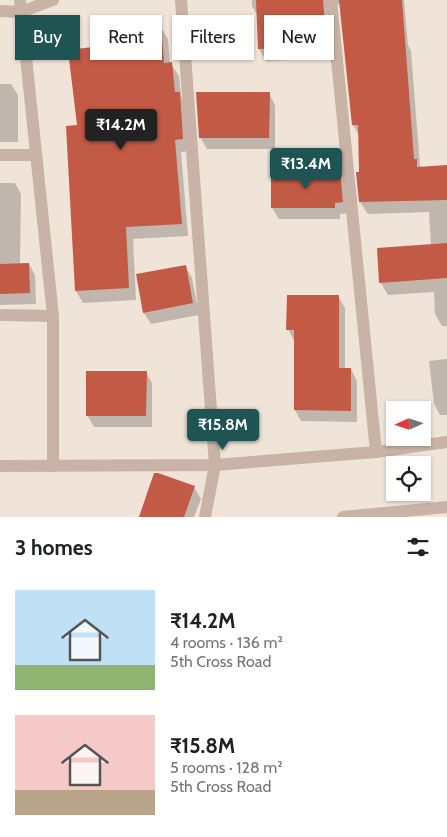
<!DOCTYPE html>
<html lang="en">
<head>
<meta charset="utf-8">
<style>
  :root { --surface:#fff; --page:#f6f6f6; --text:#202124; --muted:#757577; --accent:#1e5454 }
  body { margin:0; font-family:Cabin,sans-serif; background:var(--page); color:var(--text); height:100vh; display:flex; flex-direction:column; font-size:19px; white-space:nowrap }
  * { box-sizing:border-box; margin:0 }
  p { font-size:16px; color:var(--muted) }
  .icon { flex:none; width:28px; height:28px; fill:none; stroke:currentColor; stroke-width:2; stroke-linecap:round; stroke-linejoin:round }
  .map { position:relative; height:517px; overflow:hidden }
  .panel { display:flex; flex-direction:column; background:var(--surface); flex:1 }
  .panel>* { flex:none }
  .hud { position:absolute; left:15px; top:15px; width:418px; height:45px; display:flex; gap:10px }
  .needle { width:32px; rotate:267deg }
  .fabs { position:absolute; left:386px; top:401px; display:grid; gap:10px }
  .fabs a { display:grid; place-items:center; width:45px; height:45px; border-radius:0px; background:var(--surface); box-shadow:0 1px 4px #0004; font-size:25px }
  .price { position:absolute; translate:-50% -42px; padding:0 11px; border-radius:5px; background:var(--accent); color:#fff; font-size:16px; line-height:32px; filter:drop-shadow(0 1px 2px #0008) }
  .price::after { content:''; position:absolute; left:50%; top:30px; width:15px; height:11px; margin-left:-8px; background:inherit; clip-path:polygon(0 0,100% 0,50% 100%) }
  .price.current { background:#222; color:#fff }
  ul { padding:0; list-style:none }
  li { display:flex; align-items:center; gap:15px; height:125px; padding:0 15px }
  li span { display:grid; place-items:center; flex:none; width:140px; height:100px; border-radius:0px; color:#555 }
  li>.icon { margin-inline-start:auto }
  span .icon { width:60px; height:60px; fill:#fffc; stroke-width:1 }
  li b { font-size:21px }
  h2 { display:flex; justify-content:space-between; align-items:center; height:60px; padding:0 15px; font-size:21px }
  .tag { padding:0 18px; border-radius:0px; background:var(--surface); box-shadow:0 1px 4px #0004; font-size:18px; line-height:45px }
  .tag.current { background:var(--accent); color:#fff }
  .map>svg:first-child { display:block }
</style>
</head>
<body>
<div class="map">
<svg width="447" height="517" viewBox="0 0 447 517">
  <rect width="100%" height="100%" fill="#f0e4d9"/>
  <g fill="#0003">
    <polygon points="252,0 404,0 408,45 411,51 420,166 421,168 447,167 447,326 442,326 435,314 434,292 388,295 381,283 378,249 431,245 429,212 368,214 360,202 360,137 353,125 340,4 333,6 334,58 266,61 259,49 258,17 252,6"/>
    <polygon points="161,27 168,39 170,64 171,64 179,76 181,96 186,106 189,151 181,152 188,236 133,239 136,300 83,303 76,291 79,126 111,46"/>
    <polygon points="0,84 11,84 18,95 18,142 0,142"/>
    <polygon points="269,93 275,105 275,149 207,149 200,137"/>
    <polygon points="339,173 346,185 349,213 340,214 340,219 279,219 272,208"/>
    <polygon points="0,183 15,183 21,194 20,265 29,264 35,275 36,304 0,305"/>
    <polygon points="185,266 192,278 199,315 151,324 144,313"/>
    <polygon points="338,296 345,308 345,369 351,369 357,381 357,422 301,421 295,410 294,341 288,329"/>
    <polygon points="447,359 447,415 440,415 434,404 429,361"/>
    <polygon points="146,372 152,383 152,427 94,427 87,415"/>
    <polygon points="194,487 201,499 194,517 140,517"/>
  </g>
  <g fill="#c25a46">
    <polygon points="256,0 323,0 327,47 258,49"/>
    <polygon points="339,0 402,0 414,159 417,159 417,167 447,165 447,200 359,202 356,172 359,172 358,125 352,125"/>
    <polygon points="161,25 164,63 172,62 175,92 180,92 183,139 175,140 182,224 126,227 129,288 75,291 66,126 77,125 68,50 109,45 108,30"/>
    <polygon points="196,92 270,92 269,138 199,138"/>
    <polygon points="271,172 340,172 343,202 335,203 335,208 271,208"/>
    <polygon points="447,243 447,278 379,283 377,248"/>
    <polygon points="29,263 30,293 0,294 0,264"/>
    <polygon points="186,265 193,303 143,313 136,274"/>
    <polygon points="287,295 339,295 339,368 351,368 351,411 294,410 294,330 286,330"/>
    <polygon points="86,371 147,371 146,416 86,416"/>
    <polygon points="154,473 158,473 195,486 184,517 139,517"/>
  </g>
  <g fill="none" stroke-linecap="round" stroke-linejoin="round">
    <g stroke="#c8b3a6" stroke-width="12">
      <polyline points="20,0 53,316 53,466"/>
      <polyline points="181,0 215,465 205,517"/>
      <polyline points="331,0 376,452"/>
      <polyline points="0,11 21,12 53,0"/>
      <polyline points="0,155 36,155"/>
      <polyline points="0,315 53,316"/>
      <polyline points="0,466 215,465 376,452 447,442"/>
      <polyline points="343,517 447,507"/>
    </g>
  </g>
</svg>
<div class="fabs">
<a><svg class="needle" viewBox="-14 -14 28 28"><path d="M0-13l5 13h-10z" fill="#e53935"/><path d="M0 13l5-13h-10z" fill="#757577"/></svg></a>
<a><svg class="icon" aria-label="locate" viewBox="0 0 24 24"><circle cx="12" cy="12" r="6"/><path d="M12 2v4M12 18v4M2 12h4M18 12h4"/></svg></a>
</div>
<b class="price current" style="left:121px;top:151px">₹14.2M</b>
<b class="price" style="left:306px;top:190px">₹13.4M</b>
<b class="price" style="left:223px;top:451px">₹15.8M</b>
<div class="hud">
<a class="tag current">Buy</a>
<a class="tag">Rent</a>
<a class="tag">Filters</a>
<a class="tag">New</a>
</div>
</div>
<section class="panel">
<h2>3 homes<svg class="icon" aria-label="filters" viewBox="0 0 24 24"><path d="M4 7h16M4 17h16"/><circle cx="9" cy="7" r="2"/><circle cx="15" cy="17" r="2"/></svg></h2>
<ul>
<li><span style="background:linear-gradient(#bfe0f5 75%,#8fb573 0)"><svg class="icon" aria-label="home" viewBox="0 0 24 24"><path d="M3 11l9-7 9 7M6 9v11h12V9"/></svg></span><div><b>₹14.2M</b><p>4 rooms · 136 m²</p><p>5th Cross Road</p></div></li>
<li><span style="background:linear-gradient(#f6c9c9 75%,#b9a48a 0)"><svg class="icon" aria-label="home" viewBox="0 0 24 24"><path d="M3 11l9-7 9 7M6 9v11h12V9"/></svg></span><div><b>₹15.8M</b><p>5 rooms · 128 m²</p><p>5th Cross Road</p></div></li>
</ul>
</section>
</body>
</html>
